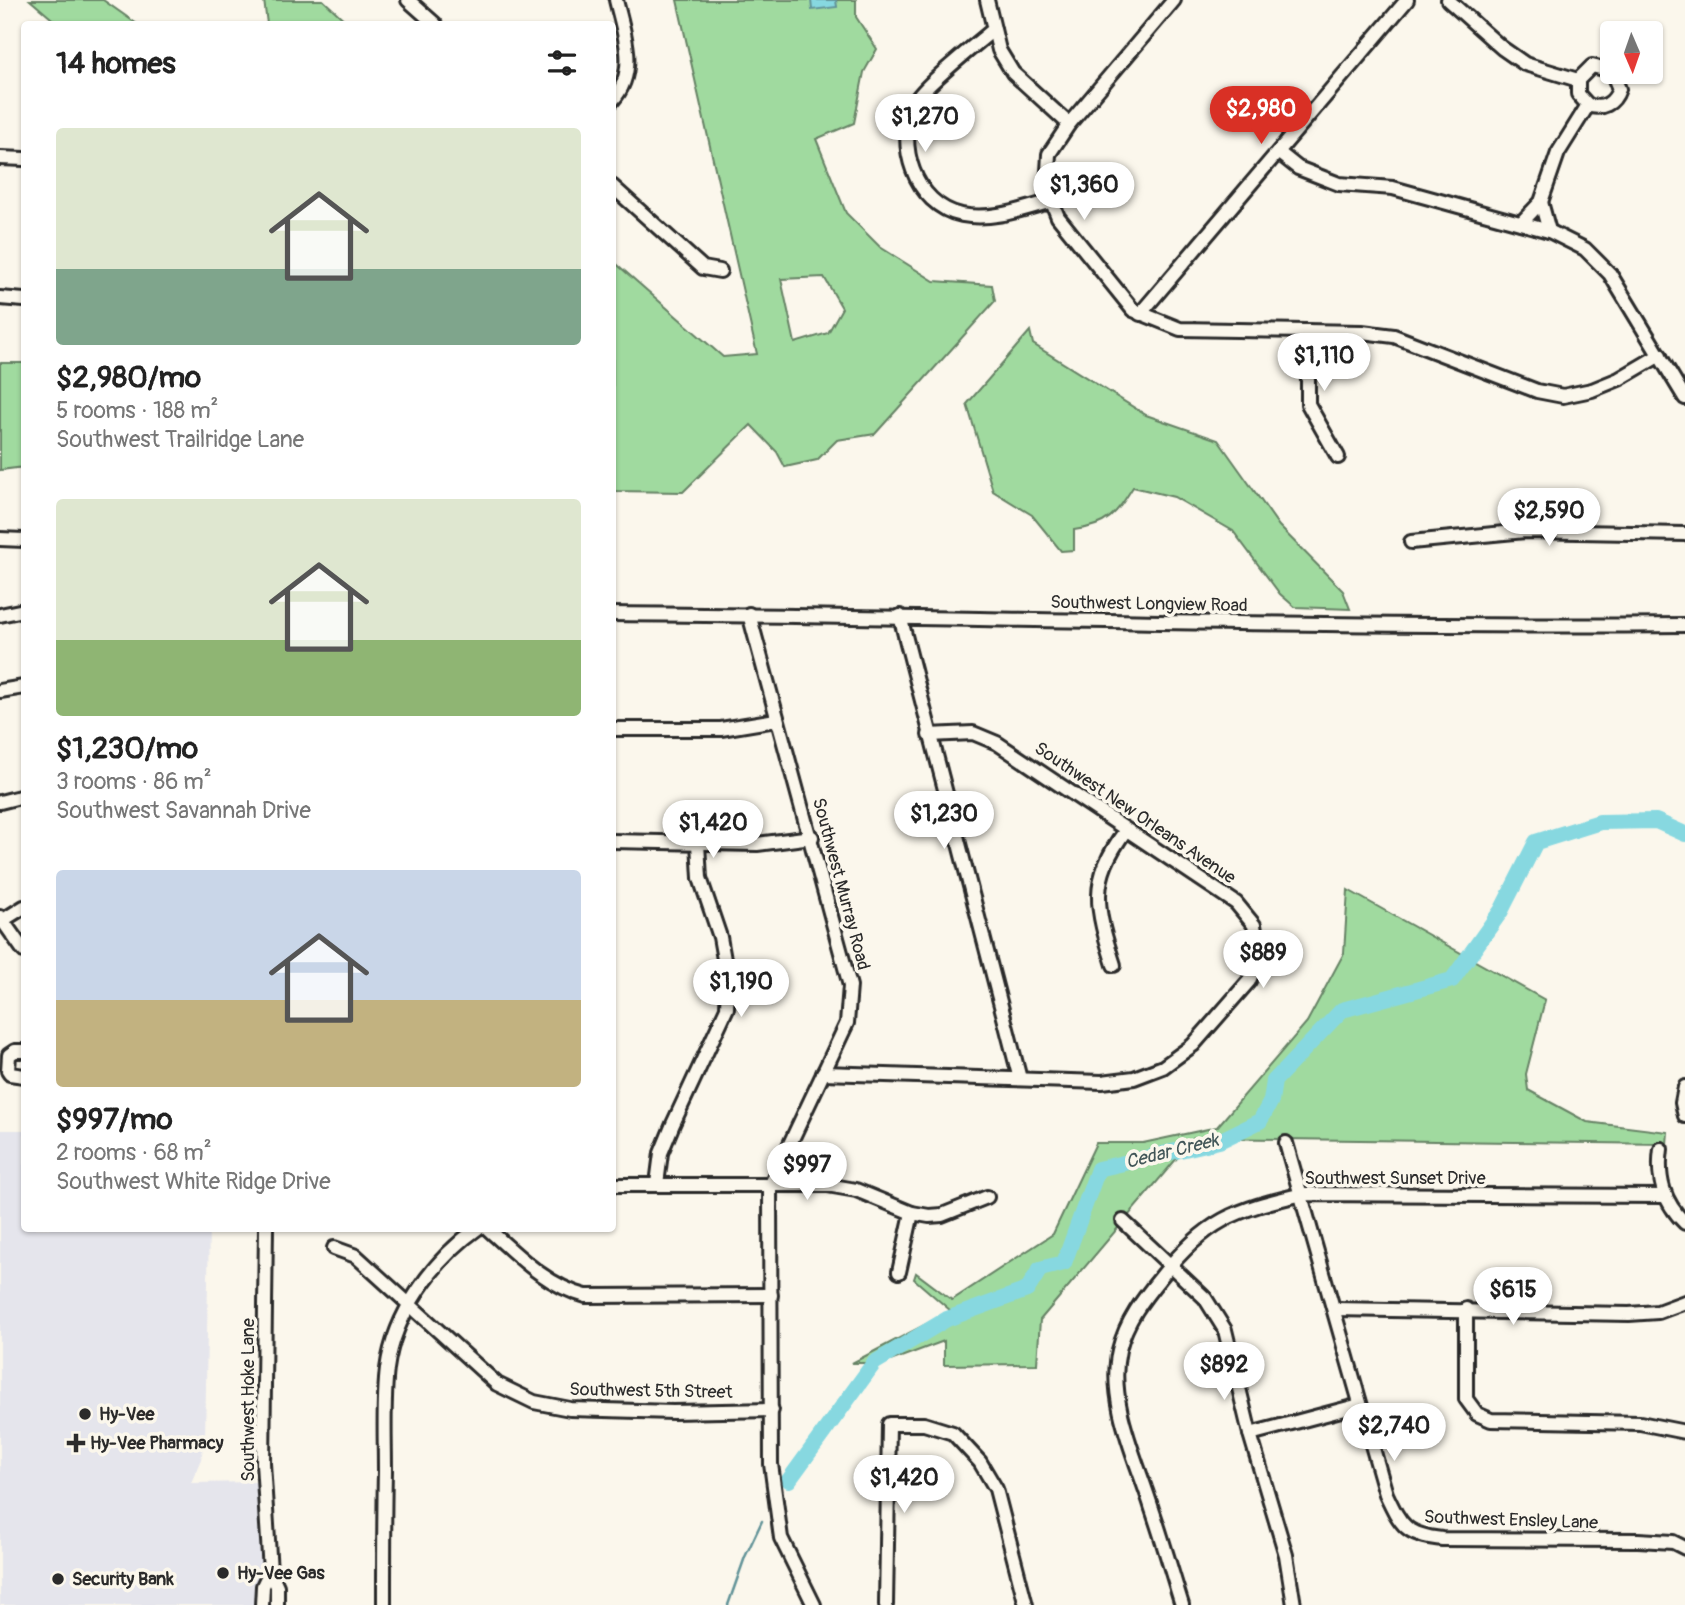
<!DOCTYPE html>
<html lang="en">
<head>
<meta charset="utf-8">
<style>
  :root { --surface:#fff; --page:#f2f2f2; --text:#222; --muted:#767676; --accent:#d93025 }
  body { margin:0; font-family:Pangolin,sans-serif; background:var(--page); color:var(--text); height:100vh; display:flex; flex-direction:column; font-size:26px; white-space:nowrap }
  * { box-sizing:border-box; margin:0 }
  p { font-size:23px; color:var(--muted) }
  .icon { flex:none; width:38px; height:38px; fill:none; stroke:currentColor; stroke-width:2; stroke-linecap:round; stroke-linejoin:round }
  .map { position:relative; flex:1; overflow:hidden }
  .panel { position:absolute; left:21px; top:21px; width:595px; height:1211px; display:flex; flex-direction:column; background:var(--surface); border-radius:7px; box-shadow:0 2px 5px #0004 }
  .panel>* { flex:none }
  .needle { width:46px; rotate:178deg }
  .buttons { position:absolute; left:1600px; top:21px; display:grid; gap:14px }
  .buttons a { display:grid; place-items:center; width:63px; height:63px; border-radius:7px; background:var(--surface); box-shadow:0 2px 5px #0004; font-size:35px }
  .price { position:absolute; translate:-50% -60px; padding:0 16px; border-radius:24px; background:#fff; color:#222; font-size:23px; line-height:46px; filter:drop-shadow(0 2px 4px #0008) }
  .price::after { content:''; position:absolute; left:50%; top:42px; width:21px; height:16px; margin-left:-10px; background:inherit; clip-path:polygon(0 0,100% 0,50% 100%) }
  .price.current { background:var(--accent); color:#fff }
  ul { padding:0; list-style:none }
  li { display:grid; align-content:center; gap:14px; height:371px; padding:0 35px }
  li span { display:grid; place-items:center; height:217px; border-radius:7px; color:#555 }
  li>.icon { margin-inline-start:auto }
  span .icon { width:126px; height:126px; fill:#fffc; stroke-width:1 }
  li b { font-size:30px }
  h2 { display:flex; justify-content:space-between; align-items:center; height:84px; padding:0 35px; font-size:30px }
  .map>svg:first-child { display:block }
</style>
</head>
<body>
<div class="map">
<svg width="1685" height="1605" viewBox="0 0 1685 1605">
  <rect width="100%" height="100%" fill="#fbf7ec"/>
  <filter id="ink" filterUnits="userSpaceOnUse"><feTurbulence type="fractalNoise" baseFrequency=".0143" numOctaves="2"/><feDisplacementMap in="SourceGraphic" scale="14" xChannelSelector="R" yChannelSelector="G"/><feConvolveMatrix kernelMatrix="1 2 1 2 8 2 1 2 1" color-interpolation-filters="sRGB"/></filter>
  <g filter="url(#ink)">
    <polygon fill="#e5e5ec" points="0,1130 24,1130 24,1228 209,1229 205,1439 201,1459 191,1483 257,1482 265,1558 259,1605 0,1605"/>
    <g fill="#a0da9f" stroke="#668265" stroke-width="2" fill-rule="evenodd">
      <polygon points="30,0 103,0 137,24 58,24"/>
      <polygon points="264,0 323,0 349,24 267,24"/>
      <path d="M 677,0 L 856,0 L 856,17 L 877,49 L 864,72 L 854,123 L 816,139 L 846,213 L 880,247 L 934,281 L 992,285 L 995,301 L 875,434 L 837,440 L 817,460 L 785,467 L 777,452 L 751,425 L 683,492 L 613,491 L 612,260 L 723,357 L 757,354 ZM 824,277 L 842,308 L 828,333 L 795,343 L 781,279 Z"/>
      <path d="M 1030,331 L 1033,344 L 1146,415 L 1218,440 L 1279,526 L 1343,591 L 1350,609 L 1295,607 L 1280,594 L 1233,531 L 1174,497 L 1133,487 C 1116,514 1108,526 1074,530 L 1074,550 L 1061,551 L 1032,515 L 993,491 L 967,404 Z"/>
      <polygon points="0,363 24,363 24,467 0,470"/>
      <polygon points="1348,890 1545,1000 1526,1074 1528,1090 1587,1122 1668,1132 1667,1144 1194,1138 1040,1320 1037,1364 944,1365 944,1341 885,1363 852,1363 951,1311 914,1279 916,1273 952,1300 1053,1234 1096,1143 1143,1143 1217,1127 1307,1022 1344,953"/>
    </g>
    <polygon fill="#87d8e0" stroke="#629398" stroke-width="2" points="811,0 836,0 837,7 812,10"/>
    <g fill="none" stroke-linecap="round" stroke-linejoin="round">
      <polyline stroke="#629398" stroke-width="2.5" points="728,1605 745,1557 762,1521"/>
      <polyline stroke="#87d8e0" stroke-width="16" points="789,1480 874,1363 947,1319 1027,1290 1040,1269 1064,1263 1098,1169 1219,1141 1260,1121 1271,1101 1274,1081 1342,1010 1452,980 1501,911 1536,842 1600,822 1656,821 1685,834"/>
      <g stroke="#2b2b2b" stroke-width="18">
        <g id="minor">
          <polyline points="408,0 435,24"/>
          <polyline points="987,0 999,50 1013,73 1069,124"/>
          <polyline points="1174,0 1069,124 1049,154 1047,190 1058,217 1133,310 1180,329 1362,332 1394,336 1537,391 1563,396 1592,390 1619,379 1660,355"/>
          <polyline points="1448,0 1502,48 1525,64 1578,80"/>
          <path d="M 994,29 C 978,43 923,86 915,102 C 895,143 914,205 962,215 C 992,221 1023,209 1052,201"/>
          <polyline points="1578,80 1592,66 1612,71"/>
          <polyline points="1578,80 1578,94 1588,105"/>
          <path d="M 612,101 C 639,71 624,34 616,0"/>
          <path d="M 1588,105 C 1602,110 1614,104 1619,89 L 1612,72"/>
          <polyline points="1278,152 1298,168 1339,184 1393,188 1549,231 1585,249 1610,274 1685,398"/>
          <polyline points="0,158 24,159"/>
          <polyline points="612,186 703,268 720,271"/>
          <polyline points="1541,202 1549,231"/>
          <polyline points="1521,223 1541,202 1558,153 1588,105"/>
          <polyline points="0,298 24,300"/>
          <polyline points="1140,314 1407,0"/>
          <polyline points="1308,331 1308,404 1338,457"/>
          <polyline points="0,539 24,540"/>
          <polyline points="1411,542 1525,531 1685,534"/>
          <path d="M 612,614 C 970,617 1327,628 1685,625"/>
          <polyline points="749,614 850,986 847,1023 770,1186 771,1464 781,1538 814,1605"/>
          <polyline points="0,615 24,610"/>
          <polyline points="900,616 1020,1079"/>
          <polyline points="0,691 24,687"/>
          <polyline points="612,729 721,729 776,720"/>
          <polyline points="0,802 24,796"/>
          <polyline points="612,841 757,844 812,837"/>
          <polyline points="0,917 24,951"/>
          <polyline points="0,922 24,907"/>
          <path d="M 1114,965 C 1096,908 1088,881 1126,830"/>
          <polyline points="24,1051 15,1051 9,1055 8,1071 10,1074 24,1076"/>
          <polyline points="823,1073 1102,1082 1134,1078 1163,1067 1193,1045 1249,981 1259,956 1254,925 1236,903 997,743 973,733 929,735"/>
          <polyline points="1685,1087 1682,1103 1685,1116"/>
          <path d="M 1286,1143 L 1386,1494 C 1401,1526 1406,1535 1442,1539 L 1638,1540 L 1673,1542 L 1685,1548"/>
          <path d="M 1661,1149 C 1657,1178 1663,1202 1685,1223"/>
          <polyline points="657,1184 661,1153 673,1124 727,1008 728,982 720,937 700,878 698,843"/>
          <polyline points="612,1185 827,1185 856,1190 912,1213 929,1216 942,1215 987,1197"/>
          <polyline points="1123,1221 1205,1298 1225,1330 1250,1434 1286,1555 1294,1605"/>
          <polyline points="266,1228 263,1463 270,1571 277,1586 277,1605"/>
          <path d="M 487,1228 C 517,1255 547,1286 586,1296 L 771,1295"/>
          <polyline points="334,1248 356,1256 497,1384 534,1402 570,1409 673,1412 772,1410"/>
          <polyline points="899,1272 912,1213"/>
          <polyline points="1334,1309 1629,1314 1658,1312 1685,1302"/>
          <polyline points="1466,1309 1466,1399 1477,1414 1491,1420 1640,1423 1685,1432"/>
          <polyline points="1250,1434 1360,1405"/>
          <polyline points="262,1605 263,1586 270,1571"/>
          <path d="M 384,1605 C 384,1560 384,1515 385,1471 C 385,1437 383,1402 387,1369 C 394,1314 434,1259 478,1228"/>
          <polyline points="886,1605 889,1424 924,1424 953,1433 980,1462 996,1489 1026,1605"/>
          <path d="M 1182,1605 C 1172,1573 1163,1541 1152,1509 C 1137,1460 1107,1402 1119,1350 C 1126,1321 1143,1299 1161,1277 C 1206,1220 1234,1210 1303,1194 L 1665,1196"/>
        </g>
      </g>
      <use href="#minor" stroke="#fbf7ec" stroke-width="12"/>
    </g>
  </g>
  <g fill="#2b2b2b" stroke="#fbf7ec" stroke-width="2.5">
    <circle cx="85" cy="1414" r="7"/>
    <path d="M72.5 1432.5h7v7h7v7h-7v7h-7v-7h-7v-7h7z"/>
    <circle cx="223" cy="1573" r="7"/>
    <circle cx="58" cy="1579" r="7"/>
  </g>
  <g text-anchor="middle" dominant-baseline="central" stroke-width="7" stroke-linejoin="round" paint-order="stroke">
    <g font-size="18" fill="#2b2b2b" stroke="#fbf7ec">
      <text transform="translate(1149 604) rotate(1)">Southwest Longview Road</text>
      <text transform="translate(1135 813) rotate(34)">Southwest New Orleans Avenue</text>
      <text transform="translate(841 884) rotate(75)">Southwest Murray Road</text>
      <text x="1395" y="1178">Southwest Sunset Drive</text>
      <text transform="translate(651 1391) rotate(1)">Southwest 5th Street</text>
      <text transform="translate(248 1400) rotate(-90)">Southwest Hoke Lane</text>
      <text transform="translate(1511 1520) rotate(2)">Southwest Ensley Lane</text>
    </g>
    <g font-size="18" font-weight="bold" fill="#2b2b2b" stroke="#fbf7ec" text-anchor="start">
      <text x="99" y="1414">Hy-Vee</text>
      <text x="90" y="1443">Hy-Vee Pharmacy</text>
      <text x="237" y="1573">Hy-Vee Gas</text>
      <text x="72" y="1579">Security Bank</text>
    </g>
    <g font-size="19" font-style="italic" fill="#425658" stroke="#fbf7ec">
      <text transform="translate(1172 1151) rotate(-14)">Cedar Creek</text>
    </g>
  </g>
</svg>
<div class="buttons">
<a><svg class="needle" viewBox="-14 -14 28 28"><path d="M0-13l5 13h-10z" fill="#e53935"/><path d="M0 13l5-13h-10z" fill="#767676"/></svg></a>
</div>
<b class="price current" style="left:1261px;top:146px">$2,980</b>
<b class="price" style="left:925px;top:154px">$1,270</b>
<b class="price" style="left:1084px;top:222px">$1,360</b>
<b class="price" style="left:1324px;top:393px">$1,110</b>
<b class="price" style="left:1549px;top:548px">$2,590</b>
<b class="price" style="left:944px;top:851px">$1,230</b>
<b class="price" style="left:713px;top:860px">$1,420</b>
<b class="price" style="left:1263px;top:990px">$889</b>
<b class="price" style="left:741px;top:1019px">$1,190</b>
<b class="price" style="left:807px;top:1202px">$997</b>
<b class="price" style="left:1513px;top:1327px">$615</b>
<b class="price" style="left:1224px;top:1402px">$892</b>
<b class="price" style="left:1394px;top:1463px">$2,740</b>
<b class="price" style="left:904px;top:1515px">$1,420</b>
<section class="panel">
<h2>14 homes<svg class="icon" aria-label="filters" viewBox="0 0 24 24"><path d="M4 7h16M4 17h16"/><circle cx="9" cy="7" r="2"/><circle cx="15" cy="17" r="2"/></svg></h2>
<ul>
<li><span style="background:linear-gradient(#dfe7d0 65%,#7fa58c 0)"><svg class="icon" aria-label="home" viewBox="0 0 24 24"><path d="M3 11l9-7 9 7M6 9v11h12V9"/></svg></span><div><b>$2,980/mo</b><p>5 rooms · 188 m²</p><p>Southwest Trailridge Lane</p></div></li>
<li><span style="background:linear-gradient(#dfe7d0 65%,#8fb573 0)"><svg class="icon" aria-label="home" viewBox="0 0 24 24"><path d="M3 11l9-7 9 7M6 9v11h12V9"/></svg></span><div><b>$1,230/mo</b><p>3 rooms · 86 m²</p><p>Southwest Savannah Drive</p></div></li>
<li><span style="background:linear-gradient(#c9d6e8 60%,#c2b280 0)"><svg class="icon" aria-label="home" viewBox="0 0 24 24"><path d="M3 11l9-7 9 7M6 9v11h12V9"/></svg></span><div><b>$997/mo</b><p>2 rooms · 68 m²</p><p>Southwest White Ridge Drive</p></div></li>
</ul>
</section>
</div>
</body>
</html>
